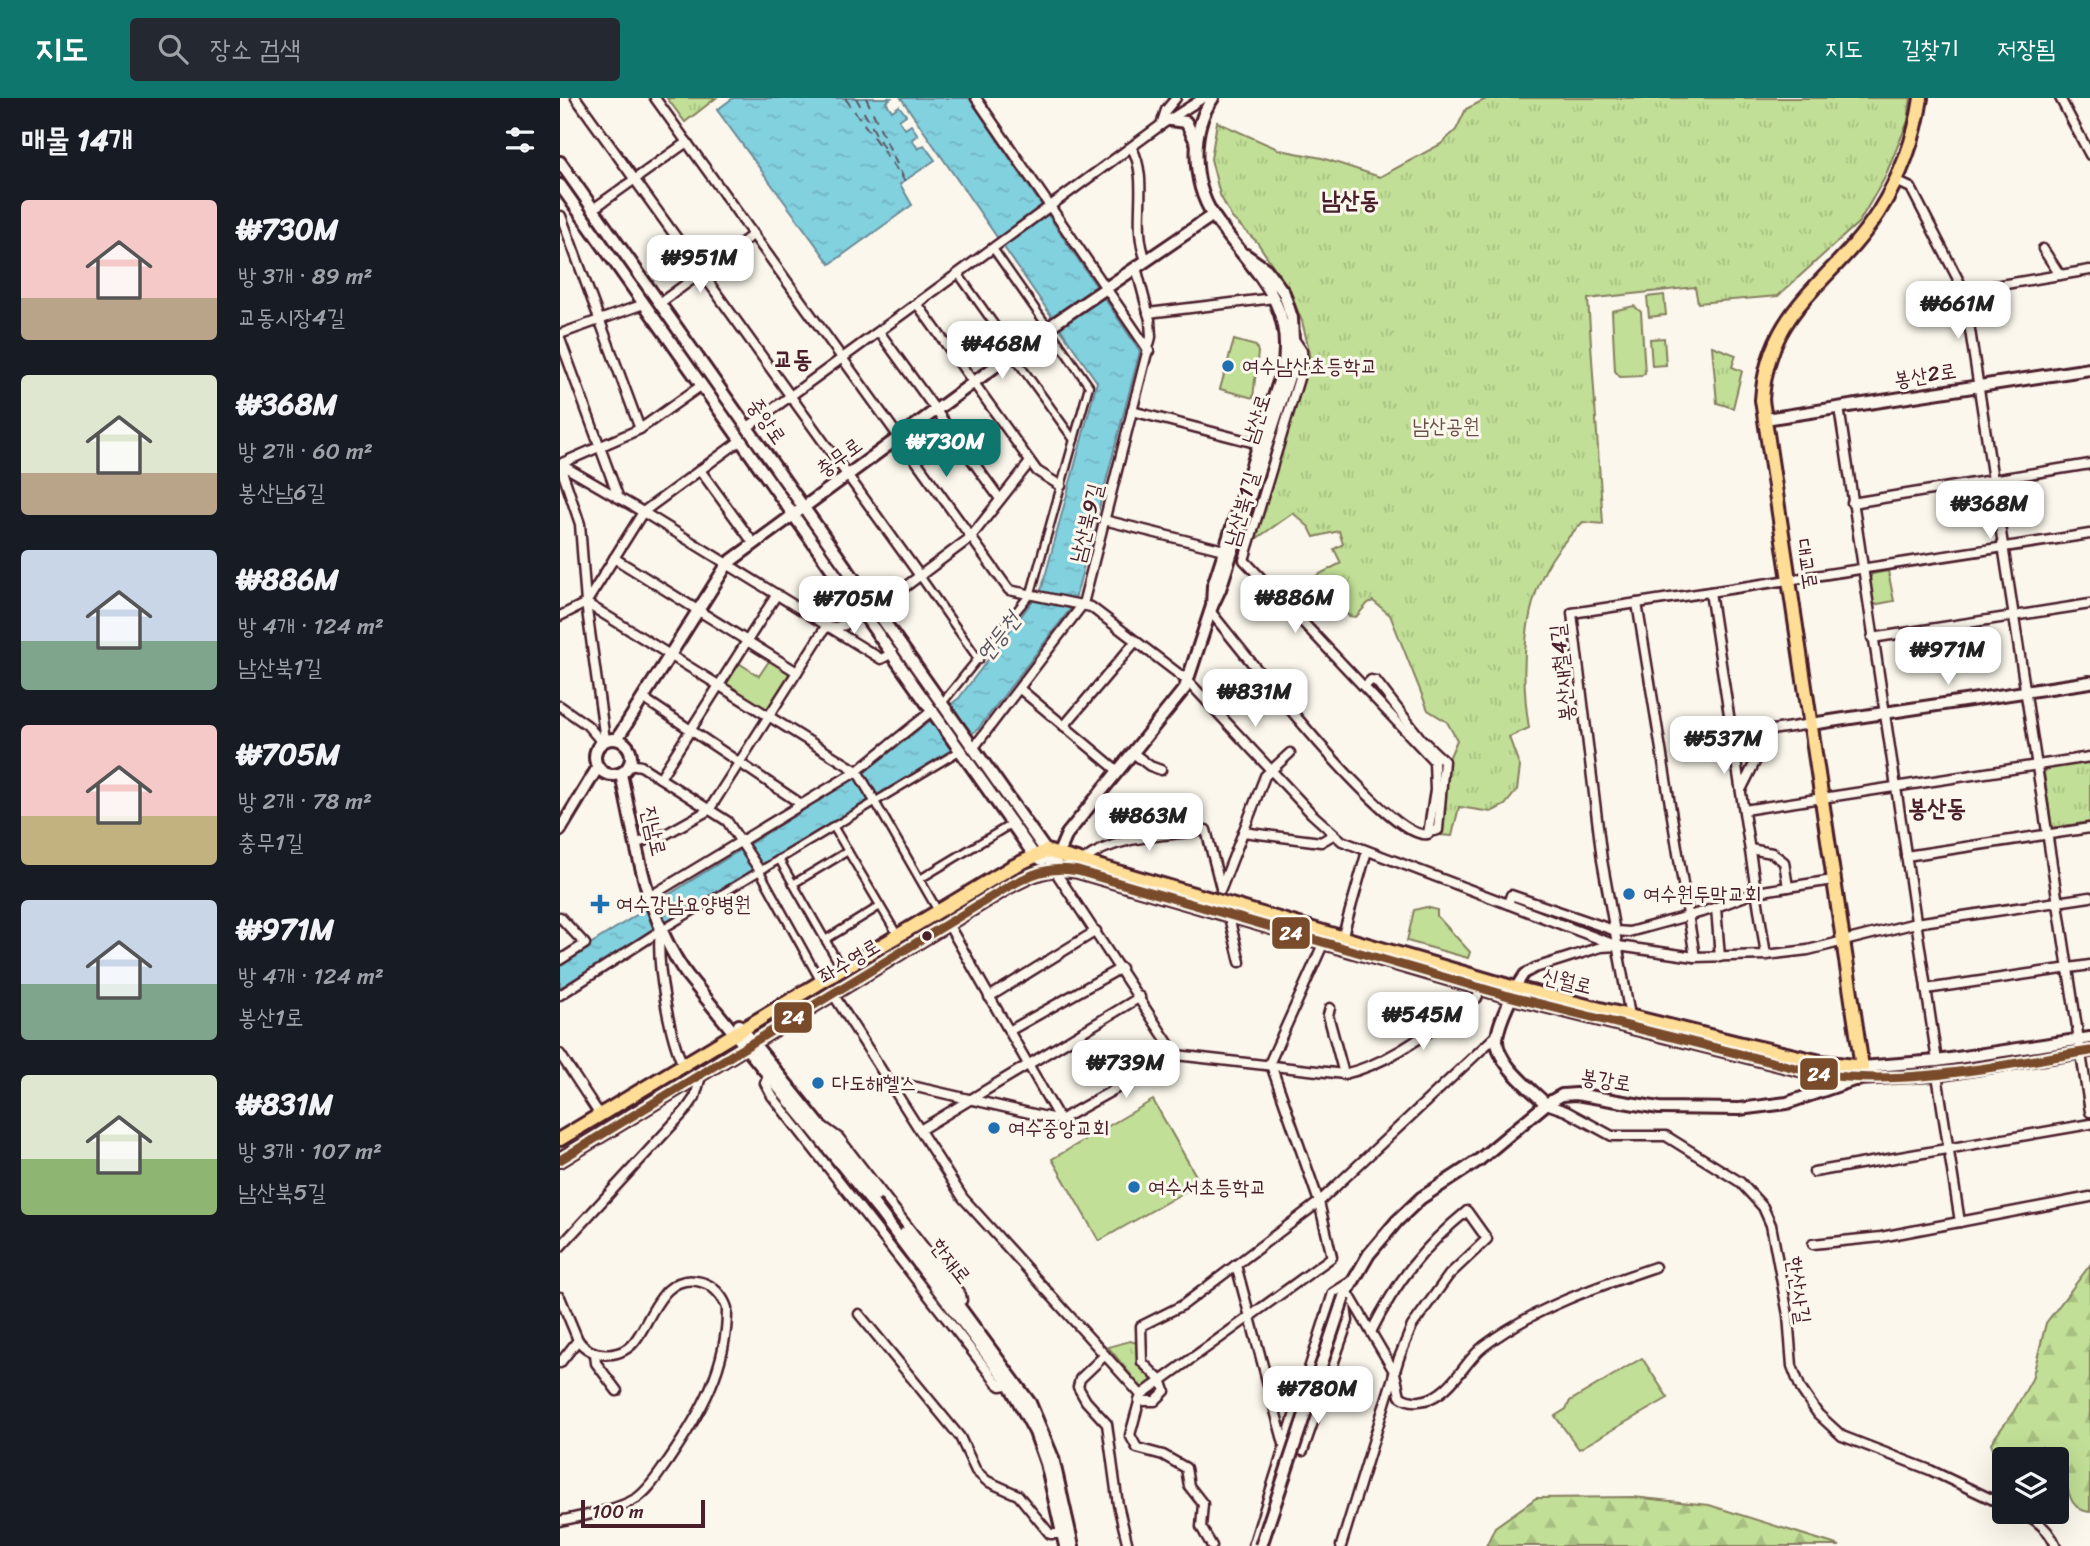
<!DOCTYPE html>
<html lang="ko">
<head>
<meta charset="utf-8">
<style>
  :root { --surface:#171b24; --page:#242831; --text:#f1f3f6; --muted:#9ea1a6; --accent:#0f766e }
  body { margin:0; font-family:Sriracha,"Poor Story",sans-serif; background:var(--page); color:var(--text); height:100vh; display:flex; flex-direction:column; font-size:26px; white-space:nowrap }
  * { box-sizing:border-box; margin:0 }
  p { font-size:23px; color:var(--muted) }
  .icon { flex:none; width:38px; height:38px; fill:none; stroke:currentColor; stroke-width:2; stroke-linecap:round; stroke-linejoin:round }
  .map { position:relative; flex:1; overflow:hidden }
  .sheet { display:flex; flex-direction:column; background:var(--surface); width:560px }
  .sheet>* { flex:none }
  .buttons { position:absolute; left:1432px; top:1349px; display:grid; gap:14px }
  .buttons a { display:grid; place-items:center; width:77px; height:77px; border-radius:7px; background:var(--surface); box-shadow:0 7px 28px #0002; font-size:35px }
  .scale { position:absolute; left:21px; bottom:18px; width:124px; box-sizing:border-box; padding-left:7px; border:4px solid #4a1f2b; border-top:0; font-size:19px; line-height:24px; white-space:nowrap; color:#4a1f2b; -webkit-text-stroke:5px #fbf7ec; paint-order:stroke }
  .price { position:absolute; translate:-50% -60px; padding:0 16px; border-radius:14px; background:#fff; color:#222; font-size:23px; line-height:46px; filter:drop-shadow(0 2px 4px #0008) }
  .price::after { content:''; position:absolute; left:50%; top:42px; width:21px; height:16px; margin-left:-10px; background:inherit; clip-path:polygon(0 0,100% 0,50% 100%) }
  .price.current { background:var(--accent); color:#fff }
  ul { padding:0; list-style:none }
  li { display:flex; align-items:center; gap:21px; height:175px; padding:0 21px }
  li span { display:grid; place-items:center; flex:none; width:196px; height:140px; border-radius:7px; color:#555 }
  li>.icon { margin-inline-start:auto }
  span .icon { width:84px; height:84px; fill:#fffc; stroke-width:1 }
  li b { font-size:30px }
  h2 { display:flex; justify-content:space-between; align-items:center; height:84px; padding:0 21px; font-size:30px }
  header { display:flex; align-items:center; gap:42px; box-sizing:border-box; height:98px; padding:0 35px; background:var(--accent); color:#fff }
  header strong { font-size:33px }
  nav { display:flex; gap:38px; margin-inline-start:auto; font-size:24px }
  .search { width:490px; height:63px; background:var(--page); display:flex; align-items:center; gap:18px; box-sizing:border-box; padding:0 24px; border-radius:7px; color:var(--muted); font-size:26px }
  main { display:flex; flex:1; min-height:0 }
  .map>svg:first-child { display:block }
</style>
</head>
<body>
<header>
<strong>지도</strong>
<div class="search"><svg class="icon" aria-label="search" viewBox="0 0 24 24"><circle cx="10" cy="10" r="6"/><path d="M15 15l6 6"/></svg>장소 검색</div>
<nav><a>지도</a><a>길찾기</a><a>저장됨</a></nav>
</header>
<main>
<section class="sheet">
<h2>매물 14개<svg class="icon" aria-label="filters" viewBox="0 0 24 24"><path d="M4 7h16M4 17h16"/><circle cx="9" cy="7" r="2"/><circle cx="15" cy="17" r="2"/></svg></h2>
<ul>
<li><span style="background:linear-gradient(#f6c9c9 70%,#b9a48a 0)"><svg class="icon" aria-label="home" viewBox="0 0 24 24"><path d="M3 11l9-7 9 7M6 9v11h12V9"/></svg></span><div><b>₩730M</b><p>방 3개 · 89 m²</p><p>교동시장4길</p></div></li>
<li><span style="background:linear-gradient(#dfe7d0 70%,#b9a48a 0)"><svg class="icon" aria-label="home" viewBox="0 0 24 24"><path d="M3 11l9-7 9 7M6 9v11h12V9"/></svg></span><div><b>₩368M</b><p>방 2개 · 60 m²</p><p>봉산남6길</p></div></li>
<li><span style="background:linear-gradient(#c9d6e8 65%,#7fa58c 0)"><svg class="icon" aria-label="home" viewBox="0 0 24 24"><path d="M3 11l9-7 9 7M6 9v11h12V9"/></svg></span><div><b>₩886M</b><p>방 4개 · 124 m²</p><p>남산북1길</p></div></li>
<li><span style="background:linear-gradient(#f6c9c9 65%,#c2b280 0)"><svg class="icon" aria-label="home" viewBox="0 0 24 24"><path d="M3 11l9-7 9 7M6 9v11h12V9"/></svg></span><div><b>₩705M</b><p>방 2개 · 78 m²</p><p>충무1길</p></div></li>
<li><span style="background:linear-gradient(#c9d6e8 60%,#7fa58c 0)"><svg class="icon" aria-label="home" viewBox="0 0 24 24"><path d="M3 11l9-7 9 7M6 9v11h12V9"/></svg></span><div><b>₩971M</b><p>방 4개 · 124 m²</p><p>봉산1로</p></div></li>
<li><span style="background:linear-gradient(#dfe7d0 60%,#8fb573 0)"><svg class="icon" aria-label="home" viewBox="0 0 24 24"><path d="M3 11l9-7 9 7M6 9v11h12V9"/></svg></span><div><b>₩831M</b><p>방 3개 · 107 m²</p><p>남산북5길</p></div></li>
</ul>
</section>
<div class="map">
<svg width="1530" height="1448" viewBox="0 0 1530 1448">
  <defs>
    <pattern id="forest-firs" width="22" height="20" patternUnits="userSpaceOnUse" patternTransform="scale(1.75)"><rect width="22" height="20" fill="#c1df96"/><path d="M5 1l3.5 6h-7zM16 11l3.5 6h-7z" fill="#a7bf81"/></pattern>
    <pattern id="park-tufts" width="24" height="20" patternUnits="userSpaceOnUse" patternTransform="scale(1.75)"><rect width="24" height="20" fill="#c1df96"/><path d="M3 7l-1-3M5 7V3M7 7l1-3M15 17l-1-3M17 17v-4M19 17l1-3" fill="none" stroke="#a7bf81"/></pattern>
    <pattern id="water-ripples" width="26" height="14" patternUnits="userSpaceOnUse" patternTransform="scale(1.75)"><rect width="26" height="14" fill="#82d1df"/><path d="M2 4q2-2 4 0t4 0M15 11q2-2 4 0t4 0" fill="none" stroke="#72b3c0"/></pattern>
  </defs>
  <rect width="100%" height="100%" fill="#fbf7ec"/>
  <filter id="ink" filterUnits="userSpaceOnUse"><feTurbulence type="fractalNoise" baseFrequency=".0143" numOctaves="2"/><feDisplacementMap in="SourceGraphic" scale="14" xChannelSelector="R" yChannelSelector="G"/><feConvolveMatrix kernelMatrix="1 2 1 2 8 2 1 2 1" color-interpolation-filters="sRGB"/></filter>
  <g filter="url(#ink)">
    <g fill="#c1df96" stroke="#867f60" stroke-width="2">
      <polygon points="1074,208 1081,214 1085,275 1081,278 1060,279 1055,273 1052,213"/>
      <polygon points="1104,240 1106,267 1092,268 1090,241"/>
      <polygon points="674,242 696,248 698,254 693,300 660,291"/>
      <polygon points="1328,473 1334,503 1312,507 1308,484 1312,476"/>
      <polygon points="211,560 233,574 209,613 164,584 177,564 199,578"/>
      <polygon points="866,809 877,812 877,818 910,854 908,860 847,843 854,812"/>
      <polygon points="593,1002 640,1085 539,1143 492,1061"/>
      <polygon points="1082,1260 1108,1300 1019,1351 995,1318 1006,1311 1010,1303"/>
    </g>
    <g fill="url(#forest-firs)" stroke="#867f60" stroke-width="2">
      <path d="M 1530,1167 L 1530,1414 C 1503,1411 1510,1381 1499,1364 C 1495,1359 1487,1354 1482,1349 L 1450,1361 L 1437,1360 L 1431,1345 L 1454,1313 L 1472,1281 L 1486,1225 Z"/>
      <polygon points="1073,1399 1149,1407 1280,1448 926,1448 935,1429 976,1400"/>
    </g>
    <g fill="url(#park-tufts)" stroke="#867f60" stroke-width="2">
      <polygon points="107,0 156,0 125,24"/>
      <path d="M 928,0 L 1351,0 L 1348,23 L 1324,81 L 1299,124 L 1218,198 L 1138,205 L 1135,189 L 1028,201 L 1043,426 L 1023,424 C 1014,433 1005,442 997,453 C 962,501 960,574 969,630 L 949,639 L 960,669 L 957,692 L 945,707 L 931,714 L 899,709 L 892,738 L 880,737 L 888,663 L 897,642 L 887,624 L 868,612 L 830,517 L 813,503 L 808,505 L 796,519 L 789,518 L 766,494 L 769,489 L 756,478 L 781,465 L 774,451 L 783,446 L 779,433 L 754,439 L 749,429 L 733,415 L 693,443 L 750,256 L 742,223 L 726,187 L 697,144 L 672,120 L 660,97 L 651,61 L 657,24 L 720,52 L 762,60 L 820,79 L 881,46 L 896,32 L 906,11 Z"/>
      <polygon points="1104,197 1106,217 1089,219 1087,199"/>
      <polygon points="1152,248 1176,257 1172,269 1182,273 1173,310 1157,305"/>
      <polygon points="1530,664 1530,724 1492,730 1484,675 1488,670"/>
      <polygon points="570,1243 577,1245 577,1263 593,1281 583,1292 548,1249"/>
    </g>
    <g fill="url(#water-ripples)" stroke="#6c8a97" stroke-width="2">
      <polygon points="173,0 331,0 326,4 332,13 339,8 346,17 339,22 345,31 351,27 358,37 352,41 358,51 364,47 375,62 340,86 352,107 270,166 157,12"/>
      <polygon points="341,0 409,0 580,253 516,498 511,510 418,631 391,652 0,890 0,865 307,672 399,600 482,490 537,284"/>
    </g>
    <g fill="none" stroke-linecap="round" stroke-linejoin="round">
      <g stroke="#5b5461" stroke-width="2" stroke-dasharray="9 7" stroke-linecap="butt">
        <polyline points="285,0 345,83"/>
        <polyline points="296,0 327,56"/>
        <polyline points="306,0 343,79"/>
      </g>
      <g stroke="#4a1f2b" stroke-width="11">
        <g id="pedestrian">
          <polyline points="399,177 454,254"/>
          <polyline points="452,256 514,342"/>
          <polyline points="360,478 419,562"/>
          <polyline points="383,604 471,495 529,288 434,152"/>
          <polyline points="313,700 378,813"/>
          <polyline points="273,728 338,838"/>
          <polyline points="219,761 282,871"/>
          <polyline points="198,770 261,884"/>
          <polyline points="360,781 453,725"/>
          <polyline points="233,786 288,753"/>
          <polyline points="100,833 401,652"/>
          <polyline points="265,842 320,808"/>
        </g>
      </g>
      <g stroke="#4a1f2b" stroke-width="13">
        <g id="minor">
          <polyline points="16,0 360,478"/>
          <polyline points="95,0 449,492 531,509 628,583 752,716 782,743 1058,848"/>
          <polyline points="416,0 589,253"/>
          <polyline points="1500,0 1530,57"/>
          <polyline points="601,27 606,12 616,0"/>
          <path d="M 572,50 C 590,84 571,126 586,162"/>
          <polyline points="1336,83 1351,90 1404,193 1530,1014"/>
          <polyline points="33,111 127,44"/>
          <polyline points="1,118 80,331"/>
          <polyline points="1483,151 1500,177"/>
          <polyline points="1404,193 1530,172"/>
          <polyline points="100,205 194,136"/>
          <polyline points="358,207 477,373 501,388"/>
          <polyline points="588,215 714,200"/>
          <polyline points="320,235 440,401"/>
          <polyline points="0,236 84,206"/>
          <polyline points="0,241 58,398"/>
          <polyline points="1279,309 1377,963"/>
          <polyline points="572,313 699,346"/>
          <polyline points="188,329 601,27 643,0"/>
          <polyline points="0,366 83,414 321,561 333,555"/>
          <polyline points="0,366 80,331 142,287"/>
          <polyline points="0,367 20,426 26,505 45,642"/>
          <polyline points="140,372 194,446"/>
          <polyline points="1292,405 1530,366"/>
          <polyline points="544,422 664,452"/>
          <polyline points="54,460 237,574"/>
          <polyline points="1150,494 1206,857"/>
          <polyline points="26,505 297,673 313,700"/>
          <polyline points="1077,505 1135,859"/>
          <polyline points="317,510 410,440 470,364"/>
          <path d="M 650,513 C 679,548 830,746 868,736 L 875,692 L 874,663 L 684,462 L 743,267 L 742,253 L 734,241"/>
          <polyline points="0,518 26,505 83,414 181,342"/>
          <polyline points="271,530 285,527 303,514"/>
          <polyline points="1312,540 1530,506"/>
          <polyline points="805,588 811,582 816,583 861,641 884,663 878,732 869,734"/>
          <polyline points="460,591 558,673"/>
          <polyline points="83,600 241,706"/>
          <polyline points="0,608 27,627 42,644"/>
          <polyline points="504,628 576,543"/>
          <polyline points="1172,638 1251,626"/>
          <polyline points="415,648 523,506 591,239 590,222 576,169"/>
          <polyline points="573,655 590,668 601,672"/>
          <polyline points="70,666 81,668 167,723 198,770"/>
          <polyline points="100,680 217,496"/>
          <polyline points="1181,692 1201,652 1199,634"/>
          <polyline points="1184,712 1530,659"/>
          <polyline points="683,734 761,744 773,737"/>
          <polyline points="77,745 106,736 149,712 267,527"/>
          <polyline points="1190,751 1212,755 1224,764 1228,789"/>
          <polyline points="1346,758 1530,730"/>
          <path d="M 524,762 C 556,737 607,738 646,732 L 661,790"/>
          <polyline points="493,770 616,957"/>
          <polyline points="661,791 705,678 730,655"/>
          <polyline points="89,799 297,673 373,612"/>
          <polyline points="948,806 951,797 1056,833 1069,834 1146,813 1196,794 1273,782"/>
          <polyline points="1156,810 1160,859"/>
          <polyline points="668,815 680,864"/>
          <polyline points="0,819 25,846 0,862"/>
          <polyline points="388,826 500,1022"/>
          <path d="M 100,833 C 96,866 109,937 123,967"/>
          <polyline points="783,837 807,753"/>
          <polyline points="955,890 964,876 975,870 1041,849 1058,848 1135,859 1206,857 1248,852 1356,825 1530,799"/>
          <polyline points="1366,891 1530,867"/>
          <polyline points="273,896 403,1100 581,1297"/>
          <polyline points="0,897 100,833"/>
          <polyline points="429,899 536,833"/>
          <polyline points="770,910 768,917 784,976"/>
          <polyline points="1070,918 1042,762 1012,515 1530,436"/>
          <polyline points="449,933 561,870"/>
          <polyline points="0,956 40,1017"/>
          <path d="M 616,957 L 784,976 C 833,965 876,928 917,900 L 921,889"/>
          <polyline points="209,975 205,985 212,998 437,1285 441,1288 449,1286"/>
          <polyline points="1377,977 1400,1124"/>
          <polyline points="330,983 500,1022"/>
          <polyline points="986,1006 1006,1013 1052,1038 1106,1038 1180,1084 1203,1109 1211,1127 1228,1217 1232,1268 1241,1291 1258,1316 1282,1338 1370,1372 1444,1407"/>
          <polyline points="500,1022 616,957"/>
          <polyline points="261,1027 279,1040 401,1197 402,1202 399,1205"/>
          <polyline points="360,1032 580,899"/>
          <polyline points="1254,1074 1530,1026"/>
          <polyline points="1253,1146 1321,1139 1530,1099"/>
          <polyline points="0,1149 126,1012 135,999 142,975"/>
          <polyline points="676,1167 724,1346"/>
          <path d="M 787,1193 L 835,1275 L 840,1298 C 852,1307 869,1303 880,1295 C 898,1283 907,1261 924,1248 C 974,1210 1036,1189 1095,1169"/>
          <polyline points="0,1199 18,1242 0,1265"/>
          <polyline points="299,1216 400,1339 416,1373 427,1383 458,1397 490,1436 502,1436"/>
          <polyline points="35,1256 36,1265 57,1293"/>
          <polyline points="545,1257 520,1281 518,1289 526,1303 547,1326 558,1407 568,1448"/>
          <polyline points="579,1303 595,1303 605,1293 602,1284 582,1264 581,1228 623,1207 759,1104 938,936"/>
          <polyline points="730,1348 743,1353 788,1223 785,1201"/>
          <path d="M 1460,1414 C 1476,1421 1489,1431 1496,1448"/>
          <path d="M 0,1423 C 25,1417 55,1413 77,1400 C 90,1391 99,1375 108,1363 C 140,1316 168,1269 167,1210 C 163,1198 153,1187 141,1184 C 104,1174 93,1217 77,1240 C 64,1261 32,1262 18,1242"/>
          <polyline points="652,1448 641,1429 643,1406 629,1388 626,1370 603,1357 577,1350 570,1337 581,1297 772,1159 759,1104 710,964 764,844"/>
          <polyline points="693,1448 773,1195 792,1183"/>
          <path d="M 781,1448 L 839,1260 L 852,1228 L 889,1177 L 927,1141 L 907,1113 C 864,1148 836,1184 811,1234"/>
        </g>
      </g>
      <g stroke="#4a1f2b" stroke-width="16">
        <g id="tertiary">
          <path d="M 653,0 C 630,31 632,84 653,117 C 687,169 736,199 723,271 L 653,488 L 652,508 L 660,491 L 734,263 L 732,220 L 724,195 L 706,171 L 686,157"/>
          <polyline points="610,22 626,24 636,44"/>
          <polyline points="0,64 486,753 493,770"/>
          <polyline points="0,87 474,757 482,762"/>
          <polyline points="1205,321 1530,271"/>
          <polyline points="1251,626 1530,584"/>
          <circle cx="53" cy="659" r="18"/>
          <polyline points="57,641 168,465 489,229 653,117"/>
          <path d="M 61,676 C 76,744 85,819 127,877 L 319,1113 L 449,1286 L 475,1334 L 486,1365 L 505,1448"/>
          <polyline points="0,732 38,669"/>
          <polyline points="495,764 507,736 625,590 652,508"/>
          <path d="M 954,893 C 948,908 938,925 937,941 C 936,965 970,990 986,1006"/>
          <polyline points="179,927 316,1097"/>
          <polyline points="1302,969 1377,963 1530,940"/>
          <polyline points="345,1135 470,1305 493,1360 513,1448"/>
          <polyline points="784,1199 809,1156 837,1123 861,1100 919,1062 986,1006 1002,997 1016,996 1099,1010 1179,1011 1227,1005 1297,981 1377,977 1530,953"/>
        </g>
      </g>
      <g stroke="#4a1f2b" stroke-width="18">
        <g id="primary">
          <polyline points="0,1041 452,769 486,753 955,890 1178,945 1261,964 1302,969"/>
          <path d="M 0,1062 L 446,790 C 471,776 490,767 518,773 L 952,899 L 1259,976 L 1297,981 L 1302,969 L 1202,302 C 1208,208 1273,185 1318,115 C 1340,80 1355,41 1361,0"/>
        </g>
      </g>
      <use href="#pedestrian" stroke="#fbf7ec" stroke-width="6"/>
      <use href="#minor" stroke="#fbf7ec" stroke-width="8"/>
      <use href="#tertiary" stroke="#fbf7ec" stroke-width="10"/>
      <use href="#primary" stroke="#fedd96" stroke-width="12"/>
      <g stroke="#4a1f2b" stroke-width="16" stroke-linecap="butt">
        <polyline id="tertiary-bridge" points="701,1448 784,1199"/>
      </g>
      <use href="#tertiary-bridge" stroke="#fbf7ec" stroke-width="10"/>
      <g stroke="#fbf7ec" stroke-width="14">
        <path id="bus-1" d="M 0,1062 L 446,790 C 471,776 490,767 518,773 L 952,899 L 1259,976 C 1349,989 1440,967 1530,953"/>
      </g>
      <use href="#bus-1" stroke="#7a4b2a" stroke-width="9"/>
    </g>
  </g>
  <g fill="#1f6fb2" stroke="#fbf7ec" stroke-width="2.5">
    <circle cx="668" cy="268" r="7"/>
    <circle cx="1069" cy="796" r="7"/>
    <path d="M36.5 795.5h7v7h7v7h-7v7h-7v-7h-7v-7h7z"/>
    <circle cx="258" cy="985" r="7"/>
    <circle cx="434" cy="1030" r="7"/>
    <circle cx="574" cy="1089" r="7"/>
  </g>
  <circle fill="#4a1f2b" stroke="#fbf7ec" stroke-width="2.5" cx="367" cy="838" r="6"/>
  <g text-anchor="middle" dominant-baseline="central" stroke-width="6" stroke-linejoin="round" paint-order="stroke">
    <g font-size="21" fill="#4a1f2b" stroke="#fbf7ec" text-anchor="start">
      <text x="682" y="268">여수남산초등학교</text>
      <text x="1083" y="796">여수원두막교회</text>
      <text x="56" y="806">여수강남요양병원</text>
      <text x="272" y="985">다도해헬스</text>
      <text x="448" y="1030">여수중앙교회</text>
      <text x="588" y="1089">여수서초등학교</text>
    </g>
    <g font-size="21" fill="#4a1f2b" stroke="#fbf7ec">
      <text transform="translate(1365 277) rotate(-9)">봉산2로</text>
      <text transform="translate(696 321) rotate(-72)">남산로</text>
      <text transform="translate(207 323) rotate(55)">중앙로</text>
      <text transform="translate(279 359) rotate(-36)">충무로</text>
      <text transform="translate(681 411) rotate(-74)">남산북1길</text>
      <text transform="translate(526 425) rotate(-76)">남산북9길</text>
      <text transform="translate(1247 466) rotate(81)">대교로</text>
      <text transform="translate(1002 575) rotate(-96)">봉산새철4길</text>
      <text transform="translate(94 733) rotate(77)">진남로</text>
      <text transform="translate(289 863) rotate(-31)">좌수영로</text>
      <text transform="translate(1007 883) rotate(14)">신월로</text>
      <text transform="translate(1046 982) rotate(9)">봉강로</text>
      <text transform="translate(391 1163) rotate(52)">한재로</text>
      <text transform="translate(1239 1192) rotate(82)">한산사길</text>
    </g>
    <g font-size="21" fill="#684f46" stroke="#fbf7ec">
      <text x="886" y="328">남산공원</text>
    </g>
    <g font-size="23" font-style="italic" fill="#5b5461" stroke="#fbf7ec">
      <text transform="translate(438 539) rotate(-52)">연등천</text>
    </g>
    <g font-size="24" font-weight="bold" fill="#4a1f2b" stroke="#fbf7ec">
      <text x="790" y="102">남산동</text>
      <text x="233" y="261">교동</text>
      <text x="1377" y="710">봉산동</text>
    </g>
  </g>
  <g stroke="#fbf7ec" stroke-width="2.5">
    <rect x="711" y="818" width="40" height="34" rx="7" fill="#7a4b2a"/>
    <rect x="213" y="903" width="40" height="33" rx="7" fill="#7a4b2a"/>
    <rect x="1239" y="959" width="40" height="34" rx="7" fill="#7a4b2a"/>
  </g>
  <g font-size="19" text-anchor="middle" font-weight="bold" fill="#fff">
    <text x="731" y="842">24</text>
    <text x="233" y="926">24</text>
    <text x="1259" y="983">24</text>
  </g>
</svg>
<div class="buttons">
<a><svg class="icon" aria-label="layers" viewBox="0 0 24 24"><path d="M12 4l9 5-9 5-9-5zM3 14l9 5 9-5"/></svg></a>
</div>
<div class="scale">100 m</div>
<b class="price" style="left:140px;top:197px">₩951M</b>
<b class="price" style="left:1398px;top:243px">₩661M</b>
<b class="price" style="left:442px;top:283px">₩468M</b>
<b class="price current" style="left:386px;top:381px">₩730M</b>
<b class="price" style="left:1430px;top:443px">₩368M</b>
<b class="price" style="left:735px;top:537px">₩886M</b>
<b class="price" style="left:294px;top:538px">₩705M</b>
<b class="price" style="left:1388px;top:589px">₩971M</b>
<b class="price" style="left:695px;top:631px">₩831M</b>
<b class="price" style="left:1164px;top:678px">₩537M</b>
<b class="price" style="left:589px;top:755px">₩863M</b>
<b class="price" style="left:863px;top:954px">₩545M</b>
<b class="price" style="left:566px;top:1002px">₩739M</b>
<b class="price" style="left:758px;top:1328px">₩780M</b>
</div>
</main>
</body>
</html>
